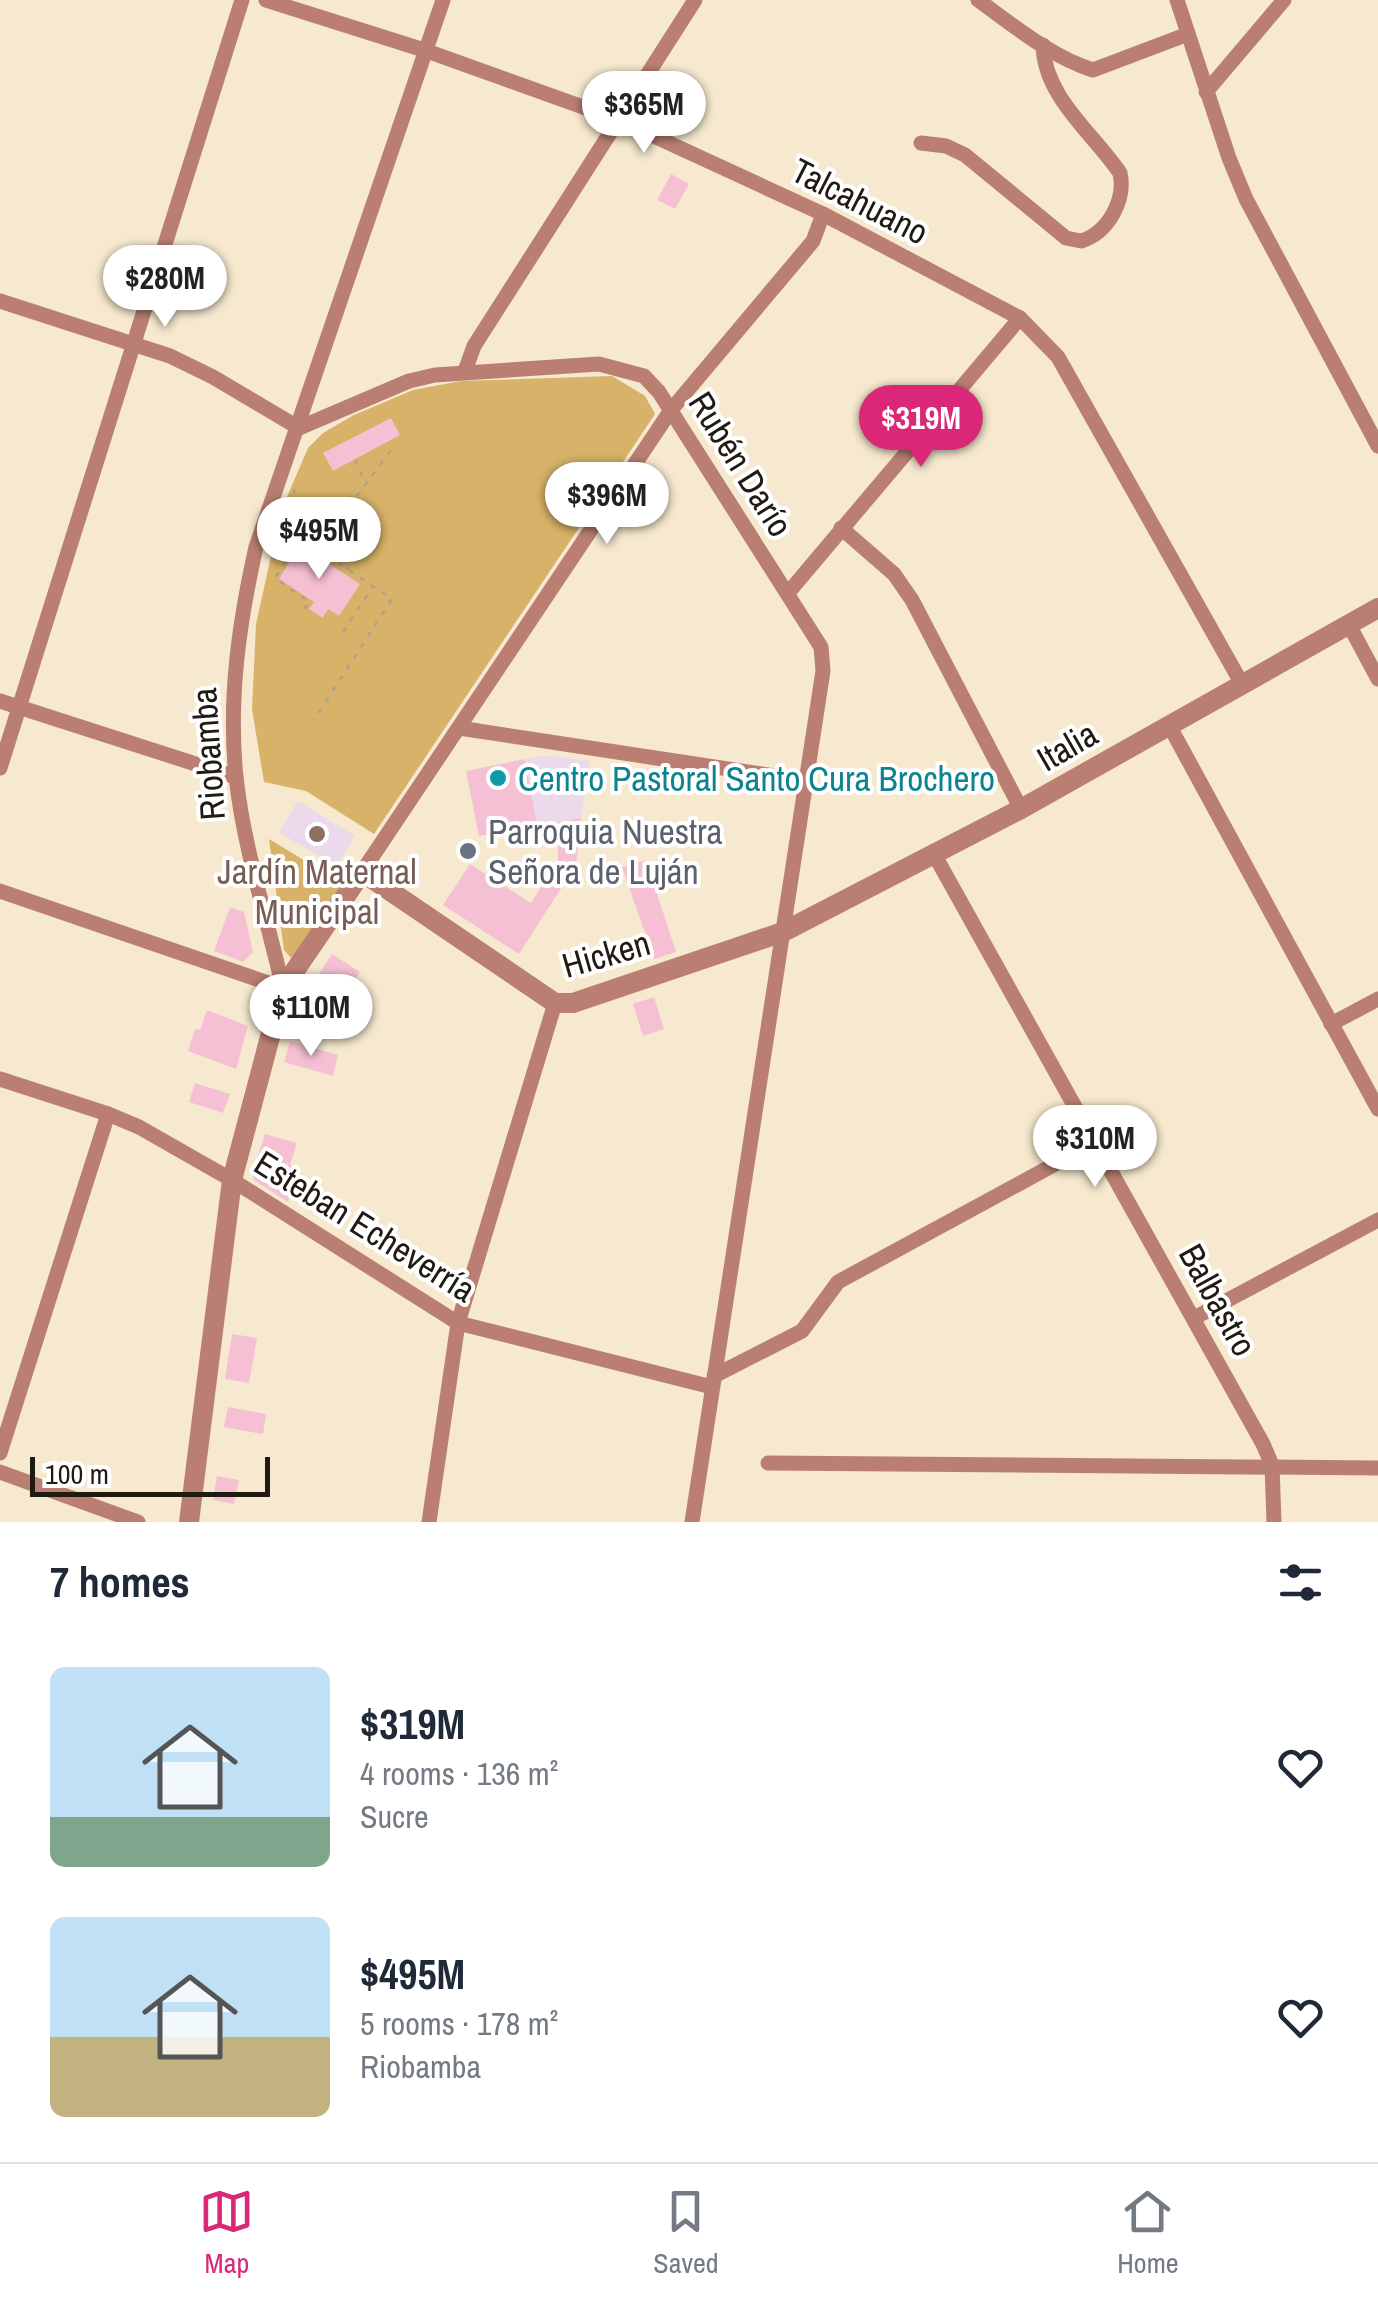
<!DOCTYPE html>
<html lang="en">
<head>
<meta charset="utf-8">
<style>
  :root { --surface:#fff; --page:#f6f6f7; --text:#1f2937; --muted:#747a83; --line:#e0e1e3; --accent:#db2777 }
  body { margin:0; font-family:"Archivo Narrow",sans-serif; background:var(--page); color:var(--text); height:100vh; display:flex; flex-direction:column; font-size:38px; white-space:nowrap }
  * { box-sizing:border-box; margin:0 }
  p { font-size:32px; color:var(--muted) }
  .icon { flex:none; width:55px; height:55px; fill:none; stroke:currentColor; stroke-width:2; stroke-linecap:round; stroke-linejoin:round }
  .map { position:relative; height:1522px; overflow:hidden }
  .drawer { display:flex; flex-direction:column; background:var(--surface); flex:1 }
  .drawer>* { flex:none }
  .scale { position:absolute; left:30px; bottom:25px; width:240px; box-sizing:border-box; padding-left:10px; border:5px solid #201b12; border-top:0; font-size:28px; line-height:35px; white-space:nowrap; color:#201b12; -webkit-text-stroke:8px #fff; paint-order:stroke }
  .price { position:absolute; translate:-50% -85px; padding:0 22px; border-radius:35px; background:#fff; color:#222; font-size:32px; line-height:65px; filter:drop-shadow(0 2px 5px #0008) }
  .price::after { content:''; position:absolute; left:50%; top:60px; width:30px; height:22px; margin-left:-15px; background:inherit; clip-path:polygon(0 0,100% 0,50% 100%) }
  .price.active { background:var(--accent); color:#fff }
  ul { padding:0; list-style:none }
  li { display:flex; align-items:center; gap:30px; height:250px; padding:0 50px }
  li span { display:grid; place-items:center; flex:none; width:280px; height:200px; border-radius:15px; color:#555 }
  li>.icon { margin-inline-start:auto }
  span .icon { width:120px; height:120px; fill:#fffc; stroke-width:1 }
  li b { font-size:42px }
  h2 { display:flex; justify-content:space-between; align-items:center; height:120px; padding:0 50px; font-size:42px }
  .menu { display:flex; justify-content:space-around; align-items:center; height:140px; border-top:2px solid var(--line); background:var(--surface); font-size:28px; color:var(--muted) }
  .menu a { display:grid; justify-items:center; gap:5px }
  .menu .active { color:var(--accent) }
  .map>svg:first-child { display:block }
</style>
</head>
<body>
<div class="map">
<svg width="1378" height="1522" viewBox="0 0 1378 1522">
  <rect width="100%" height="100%" fill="#f6e9cf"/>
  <g fill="#ebdaeb">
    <polygon points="543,755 590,761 581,818 537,825 525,759"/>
    <polygon points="298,801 355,836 336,867 279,832"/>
  </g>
  <g fill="#d7b268">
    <polygon points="612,376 645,396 655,414 374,834 306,791 264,782 252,709 256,624 281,511 308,448 323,433 354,415 413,390 461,381"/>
    <polygon points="269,839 348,887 291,958 284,950"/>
  </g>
  <g fill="#f5c0d3">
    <polygon points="671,174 689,184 675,209 657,200"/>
    <polygon points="391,418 400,435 333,471 323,453"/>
    <polygon points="300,545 360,584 339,616 328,609 323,618 309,609 314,602 279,579"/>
    <polygon points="525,759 537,825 479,836 466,771"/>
    <polygon points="581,818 576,865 519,954 443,905 470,864 531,903 558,860 558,822"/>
    <polygon points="646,860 676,952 654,959 622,867"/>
    <polygon points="230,907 244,912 253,952 243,962 214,951"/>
    <polygon points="332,954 360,972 347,992 319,974"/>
    <polygon points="654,997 664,1029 643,1036 633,1004"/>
    <polygon points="207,1010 248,1026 236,1069 188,1051 195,1029 200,1030"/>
    <polygon points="290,1041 338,1055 333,1076 284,1062"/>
    <polygon points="195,1083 230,1094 223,1113 189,1102"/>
    <polygon points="265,1134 297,1143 290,1165 299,1168 288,1202 255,1181 252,1175"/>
    <polygon points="232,1334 257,1338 249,1383 225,1379"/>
    <polygon points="228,1407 266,1414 263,1434 224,1427"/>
    <polygon points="217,1476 239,1480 234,1504 213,1500"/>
  </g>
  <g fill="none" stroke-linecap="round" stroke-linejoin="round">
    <g stroke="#ada28e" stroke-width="2.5" stroke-dasharray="5 8" stroke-linecap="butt">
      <polyline points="355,460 365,482"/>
      <polyline points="294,489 295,511"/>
      <polyline points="341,517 395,445"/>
      <polyline points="282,524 295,512 312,521"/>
      <polyline points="343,543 317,548 313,522 340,518 348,570"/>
      <polyline points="304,609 309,602 275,578 301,538 392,599 314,720"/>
      <polyline points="343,632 372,588"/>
    </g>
    <g stroke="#ba7f72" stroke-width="15">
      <polyline points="266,0 424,50 619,120 823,214 1020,318 1058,357 1242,684"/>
      <path d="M 978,0 C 1013,25 1051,57 1093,70 L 1188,34"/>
      <polyline points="1177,0 1229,158 1246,199 1378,446"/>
      <polyline points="1206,92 1284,0"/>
      <path d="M 921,143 L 946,146 L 965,155 L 1066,238 L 1081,241 C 1108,233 1126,200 1120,173 C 1093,133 1044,97 1043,45"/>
      <polyline points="0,301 170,356 213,377 299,428"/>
      <polyline points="465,371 474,346 695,0"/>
      <polyline points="299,428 409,381 435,375 599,364 644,376 659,392 821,647 823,671 692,1522"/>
      <polyline points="841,528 894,574 912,600 1021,809"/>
      <polyline points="788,593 1020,318"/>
      <polyline points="1348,623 1378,679"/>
      <polyline points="0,701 236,777"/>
      <polyline points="1169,725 1378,1109"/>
      <polyline points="459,728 807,781"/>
      <polyline points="0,768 242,0"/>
      <polyline points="934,854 1263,1444 1272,1465 1274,1522"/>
      <polyline points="362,872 671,410 813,241 823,214"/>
      <polyline points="0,891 283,988"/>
      <path d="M 283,988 C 267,918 244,849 236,777 C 228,699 239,623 256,547 L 443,0"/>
      <polyline points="1331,1024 1378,999"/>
      <polyline points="0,1079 108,1114 139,1127 232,1180 458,1323 712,1387"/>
      <polyline points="1194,1318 1378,1220"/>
      <polyline points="714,1376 802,1331 838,1282 1094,1143"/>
      <polyline points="0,1453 108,1114"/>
      <polyline points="768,1463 1378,1468"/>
      <polyline points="0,1472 138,1522"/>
      <polyline points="429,1522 458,1323 555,1003"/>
    </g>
    <polyline stroke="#ba7f72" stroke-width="20" points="189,1522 232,1180 283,988 362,872 555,1003 573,1003 783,932 1021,809 1378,608"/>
  </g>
  <circle fill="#0f9aa8" stroke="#fff" stroke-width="4" cx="498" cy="778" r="10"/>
  <circle fill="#8d6e63" stroke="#fff" stroke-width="4" cx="317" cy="834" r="10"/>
  <circle fill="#6b7280" stroke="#fff" stroke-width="4" cx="468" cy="851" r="10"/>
  <g text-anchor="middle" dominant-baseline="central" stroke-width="8" stroke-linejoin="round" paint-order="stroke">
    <g font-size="35" fill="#201b12" stroke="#fff">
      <text transform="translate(860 201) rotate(27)">Talcahuano</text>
      <text transform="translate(741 464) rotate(58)">Rubén Darío</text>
      <text transform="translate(1067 746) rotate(-30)">Italia</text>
      <text transform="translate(208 754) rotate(-94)">Riobamba</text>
      <text transform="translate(606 954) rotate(-16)">Hicken</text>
      <text transform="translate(365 1226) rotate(32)">Esteban Echeverría</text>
      <text transform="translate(1218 1300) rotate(61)">Balbastro</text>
    </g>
    <g font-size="35" fill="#0d838f" stroke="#fff" text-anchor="start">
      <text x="518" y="778">Centro Pastoral Santo Cura Brochero</text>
    </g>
    <g font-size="35" fill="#5b616d" stroke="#fff" text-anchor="start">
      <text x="488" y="831">Parroquia Nuestra<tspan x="488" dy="40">Señora de Luján</tspan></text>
    </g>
    <g font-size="35" fill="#785e54" stroke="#fff">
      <text x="317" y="871">Jardín Maternal<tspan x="317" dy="40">Municipal</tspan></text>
    </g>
  </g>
</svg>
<div class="scale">100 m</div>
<b class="price" style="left:644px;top:156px">$365M</b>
<b class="price" style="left:165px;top:330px">$280M</b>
<b class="price active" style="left:921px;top:470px">$319M</b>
<b class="price" style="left:607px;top:547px">$396M</b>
<b class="price" style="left:319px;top:582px">$495M</b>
<b class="price" style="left:311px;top:1059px">$110M</b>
<b class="price" style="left:1095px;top:1190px">$310M</b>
</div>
<section class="drawer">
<h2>7 homes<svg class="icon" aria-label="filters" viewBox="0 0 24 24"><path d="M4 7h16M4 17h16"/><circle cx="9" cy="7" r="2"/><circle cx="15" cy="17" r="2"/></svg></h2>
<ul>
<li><span style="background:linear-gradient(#bfe0f5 75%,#7fa58c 0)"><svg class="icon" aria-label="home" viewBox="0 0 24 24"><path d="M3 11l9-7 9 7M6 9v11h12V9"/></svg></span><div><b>$319M</b><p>4 rooms · 136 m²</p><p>Sucre</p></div><svg class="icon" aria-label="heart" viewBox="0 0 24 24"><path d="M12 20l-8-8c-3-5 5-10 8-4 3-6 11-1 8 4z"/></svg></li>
<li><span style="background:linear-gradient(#bfe0f5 60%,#c2b280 0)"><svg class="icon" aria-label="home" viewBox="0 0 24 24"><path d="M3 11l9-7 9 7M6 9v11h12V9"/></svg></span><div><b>$495M</b><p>5 rooms · 178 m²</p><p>Riobamba</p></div><svg class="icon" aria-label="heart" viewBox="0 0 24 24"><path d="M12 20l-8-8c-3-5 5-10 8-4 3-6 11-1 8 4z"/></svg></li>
</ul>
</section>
<nav class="menu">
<a class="active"><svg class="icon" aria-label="map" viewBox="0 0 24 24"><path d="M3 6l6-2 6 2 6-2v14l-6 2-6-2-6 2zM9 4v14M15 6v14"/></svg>Map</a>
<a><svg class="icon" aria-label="saved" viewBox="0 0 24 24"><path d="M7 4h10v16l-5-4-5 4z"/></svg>Saved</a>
<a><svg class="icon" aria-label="home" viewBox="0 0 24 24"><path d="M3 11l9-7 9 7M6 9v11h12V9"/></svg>Home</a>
</nav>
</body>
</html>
